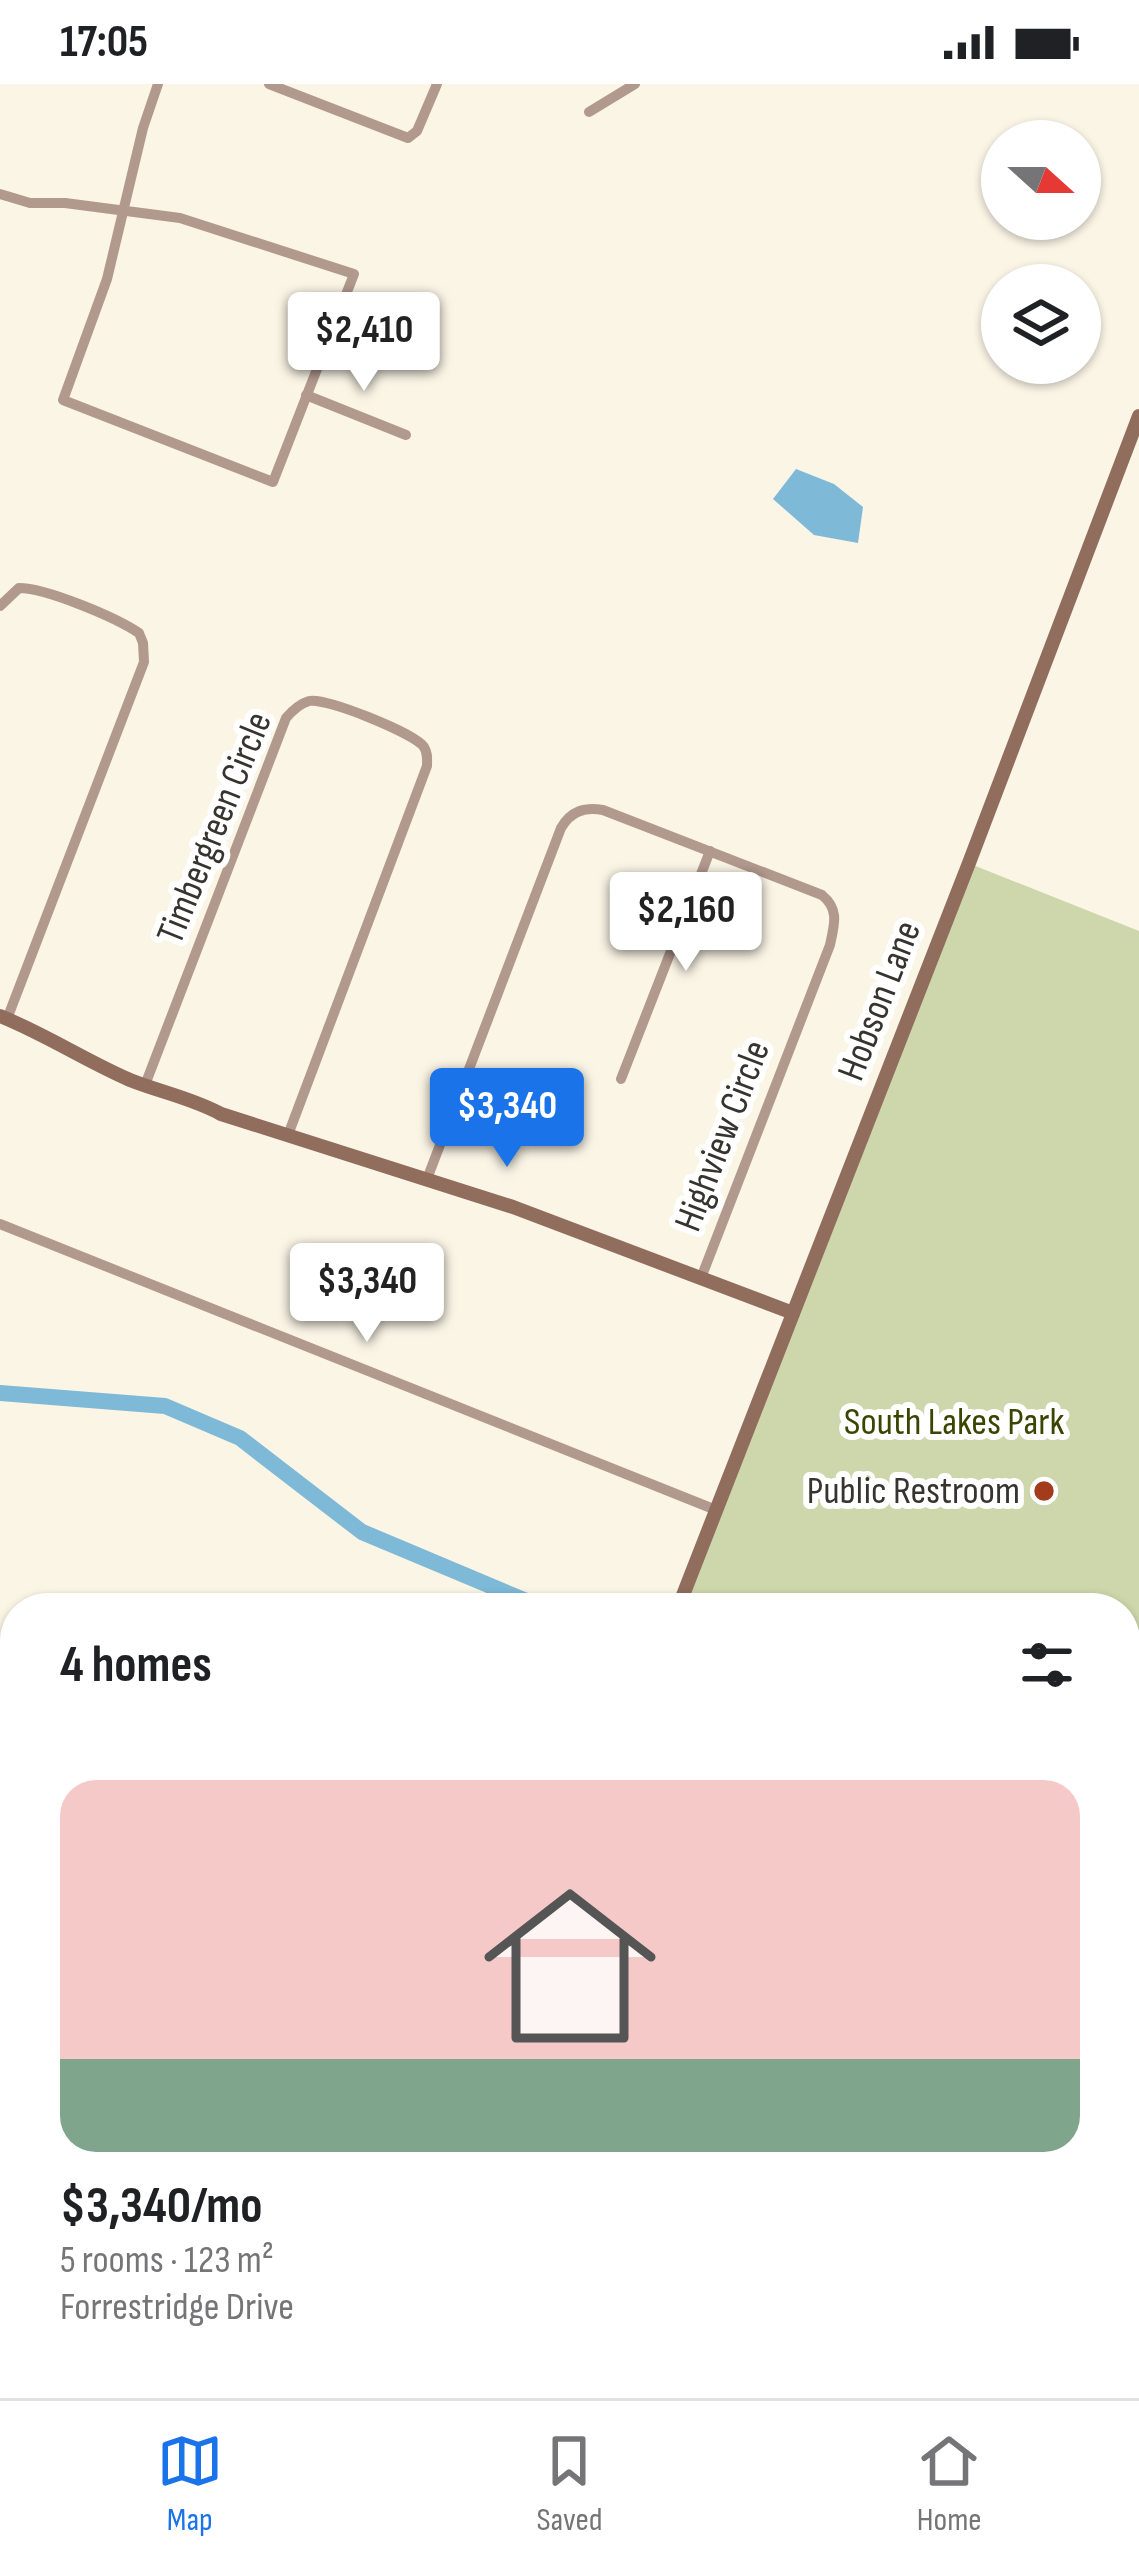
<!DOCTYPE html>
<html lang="en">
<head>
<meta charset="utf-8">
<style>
  :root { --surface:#fff; --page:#f2f2f2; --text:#202124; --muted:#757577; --line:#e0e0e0; --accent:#1a73e8 }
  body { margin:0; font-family:"Sofia Sans Condensed",sans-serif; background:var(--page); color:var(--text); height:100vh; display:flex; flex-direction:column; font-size:45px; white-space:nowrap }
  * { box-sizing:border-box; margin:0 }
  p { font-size:39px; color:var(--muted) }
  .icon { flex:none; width:66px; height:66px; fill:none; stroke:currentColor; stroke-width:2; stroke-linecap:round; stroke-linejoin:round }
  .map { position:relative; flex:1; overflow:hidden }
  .side { position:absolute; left:0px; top:1509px; width:1140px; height:807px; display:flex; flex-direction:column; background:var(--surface); border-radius:48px 48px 0 0; box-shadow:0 3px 9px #0004 }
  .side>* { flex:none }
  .needle { width:78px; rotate:111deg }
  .tools { position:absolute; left:981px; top:36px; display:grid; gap:24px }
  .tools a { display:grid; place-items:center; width:120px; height:120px; border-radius:50%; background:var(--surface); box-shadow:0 3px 9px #0004; font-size:60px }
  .price { position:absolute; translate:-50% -102px; padding:0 27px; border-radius:12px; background:#fff; color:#222; font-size:39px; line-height:78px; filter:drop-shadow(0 3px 6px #0008) }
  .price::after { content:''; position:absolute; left:50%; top:72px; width:36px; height:27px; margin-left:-18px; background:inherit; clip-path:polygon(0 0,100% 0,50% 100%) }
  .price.current { background:var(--accent); color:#fff }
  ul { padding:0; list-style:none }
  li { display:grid; align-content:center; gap:24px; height:636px; padding:0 60px }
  li span { display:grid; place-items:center; height:372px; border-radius:36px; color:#555 }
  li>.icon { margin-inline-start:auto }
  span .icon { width:216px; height:216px; fill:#fffc; stroke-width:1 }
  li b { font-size:51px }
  h2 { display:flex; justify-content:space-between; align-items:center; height:144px; padding:0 60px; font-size:51px }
  .status { display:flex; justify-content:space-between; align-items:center; height:84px; padding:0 60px; background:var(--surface); direction:ltr }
  .status svg { height:33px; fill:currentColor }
  .dock { display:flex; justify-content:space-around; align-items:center; height:168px; border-top:3px solid var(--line); background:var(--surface); font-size:33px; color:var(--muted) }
  .dock a { display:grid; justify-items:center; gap:6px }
  .dock .current { color:var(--accent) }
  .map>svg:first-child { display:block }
</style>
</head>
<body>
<div class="status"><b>17:05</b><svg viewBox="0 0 49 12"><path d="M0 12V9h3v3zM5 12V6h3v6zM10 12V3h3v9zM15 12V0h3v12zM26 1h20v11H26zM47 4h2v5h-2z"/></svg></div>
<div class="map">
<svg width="1139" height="2314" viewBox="0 0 1139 2314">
  <rect width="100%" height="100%" fill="#fbf5e6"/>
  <polygon fill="#cdd7ab" points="973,781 1139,847 1139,2040 1125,2034 1125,1524 683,1524"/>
  <g fill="#7fb9d8">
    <polygon points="796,385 834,400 863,423 858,459 814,451 773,415"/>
    <polygon points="1139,1781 1139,1948 1125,1947 1125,1790"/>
  </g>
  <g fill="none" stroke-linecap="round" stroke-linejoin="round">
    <polyline stroke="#7fb9d8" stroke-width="16" points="0,1309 165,1322 240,1354 362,1448 543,1524"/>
    <g stroke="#b2998e" stroke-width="10">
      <polyline points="269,0 408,54 417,47 437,0"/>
      <polyline points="589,28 635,0"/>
      <polyline points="0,110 30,119 65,119 180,134 354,190 273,398 63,316 107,195 143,44 158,0"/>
      <polyline points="306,311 406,351"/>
      <path d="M 0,522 L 19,504 C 46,504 115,533 139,549 L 143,559 L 144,578 L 7,935"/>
      <polyline points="621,995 710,767"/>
      <path d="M 145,1001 L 286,634 C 292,627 299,620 309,617 C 325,613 414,649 424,663 C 428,670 427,674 427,682 L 288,1051"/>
      <path d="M 427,1095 L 561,744 C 571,727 584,723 603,726 L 822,811 C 840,826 834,841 830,861 L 701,1194"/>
      <polyline points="0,1140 716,1426"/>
      <polyline points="0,1583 15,1581"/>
      <polyline points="0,1844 15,1842"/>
      <polyline points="0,2273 4,2269"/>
      <polyline points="459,2314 464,2301"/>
      <polyline points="603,2314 608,2301"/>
      <polyline points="738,2314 743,2301"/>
      <polyline points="875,2314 880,2301"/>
      <polyline points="1011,2314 1016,2301"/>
    </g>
    <g stroke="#906d5d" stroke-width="14">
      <path d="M 0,932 C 45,950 86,977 130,996 C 160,1008 192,1014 221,1030 L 513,1123 L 793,1229"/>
      <polyline points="678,1524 969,779 1139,332"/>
      <polyline points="1125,2035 1139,2041"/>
      <polyline points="1125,2053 1139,2058"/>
      <polyline points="362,2314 368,2301"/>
      <polyline points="381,2314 387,2301"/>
    </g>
  </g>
  <circle fill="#a33c1c" stroke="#fff" stroke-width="4.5" cx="1044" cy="1407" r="12"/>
  <g text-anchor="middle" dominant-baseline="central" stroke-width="12" stroke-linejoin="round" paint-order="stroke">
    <g font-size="39" fill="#36342e" stroke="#fff">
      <text transform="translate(215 744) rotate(-68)">Timbergreen Circle</text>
      <text transform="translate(880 917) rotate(-69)">Hobson Lane</text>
      <text transform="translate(723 1052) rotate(-69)">Highview Circle</text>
    </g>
    <g font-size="39" fill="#3b4502" stroke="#fff">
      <text x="954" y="1338">South Lakes Park</text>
    </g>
    <g font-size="39" fill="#36342e" stroke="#fff" text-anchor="end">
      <text x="1020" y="1407">Public Restroom</text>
    </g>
  </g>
</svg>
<div class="tools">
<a><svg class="needle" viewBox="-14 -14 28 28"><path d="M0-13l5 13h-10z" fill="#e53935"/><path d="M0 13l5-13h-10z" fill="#757577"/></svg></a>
<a><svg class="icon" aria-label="layers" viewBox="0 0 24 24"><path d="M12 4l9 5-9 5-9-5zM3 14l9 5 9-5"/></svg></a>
</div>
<b class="price" style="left:364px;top:310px">$2,410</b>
<b class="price" style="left:686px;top:890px">$2,160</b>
<b class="price current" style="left:507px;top:1086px">$3,340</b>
<b class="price" style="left:367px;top:1261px">$3,340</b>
<section class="side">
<h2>4 homes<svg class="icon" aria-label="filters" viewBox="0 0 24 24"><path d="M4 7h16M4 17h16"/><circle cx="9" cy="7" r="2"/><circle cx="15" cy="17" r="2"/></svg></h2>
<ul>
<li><span style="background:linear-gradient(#f6c9c9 75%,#7fa58c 0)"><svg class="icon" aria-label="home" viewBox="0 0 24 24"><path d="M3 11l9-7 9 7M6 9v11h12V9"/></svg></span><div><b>$3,340/mo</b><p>5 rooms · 123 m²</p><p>Forrestridge Drive</p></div></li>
</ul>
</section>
</div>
<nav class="dock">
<a class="current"><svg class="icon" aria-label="map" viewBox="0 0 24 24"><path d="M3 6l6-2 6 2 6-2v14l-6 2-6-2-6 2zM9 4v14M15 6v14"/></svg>Map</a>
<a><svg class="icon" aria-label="saved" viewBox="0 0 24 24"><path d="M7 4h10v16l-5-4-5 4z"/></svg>Saved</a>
<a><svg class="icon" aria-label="home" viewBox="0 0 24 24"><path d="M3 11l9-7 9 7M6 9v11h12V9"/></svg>Home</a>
</nav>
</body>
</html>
